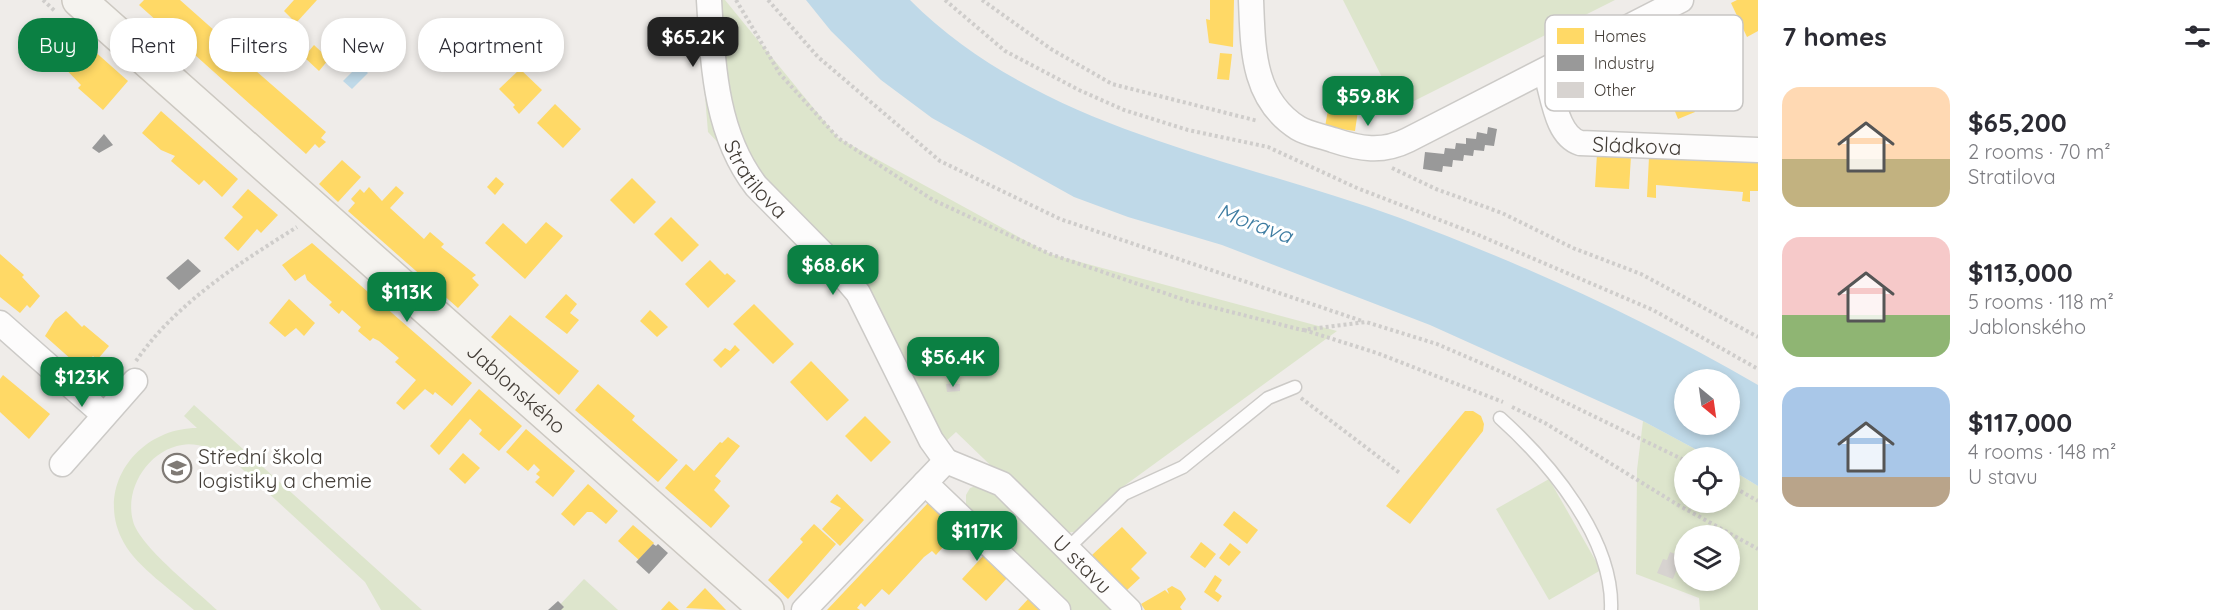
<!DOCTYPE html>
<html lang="en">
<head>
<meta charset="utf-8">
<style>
  :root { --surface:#fff; --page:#f2f2f3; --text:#2b2b33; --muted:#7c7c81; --accent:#0b8043 }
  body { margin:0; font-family:Quicksand,sans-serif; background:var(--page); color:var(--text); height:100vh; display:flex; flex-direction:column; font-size:22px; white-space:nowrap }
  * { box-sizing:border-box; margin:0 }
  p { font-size:20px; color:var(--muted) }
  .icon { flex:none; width:33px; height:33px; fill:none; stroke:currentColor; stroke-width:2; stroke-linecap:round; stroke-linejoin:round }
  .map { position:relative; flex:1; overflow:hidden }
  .side { display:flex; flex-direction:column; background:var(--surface); width:480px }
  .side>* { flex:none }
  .guide { position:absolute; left:18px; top:18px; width:570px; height:54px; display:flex; gap:12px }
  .needle { width:39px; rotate:151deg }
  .controls { position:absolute; left:1674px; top:369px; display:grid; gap:12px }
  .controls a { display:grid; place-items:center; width:66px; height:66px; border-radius:50%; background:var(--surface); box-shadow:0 3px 9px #0003; font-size:30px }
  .price { position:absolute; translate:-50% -51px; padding:0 14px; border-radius:12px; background:var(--accent); color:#fff; font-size:20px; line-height:39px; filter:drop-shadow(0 2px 3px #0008) }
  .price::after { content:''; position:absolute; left:50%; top:36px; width:18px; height:14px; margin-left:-9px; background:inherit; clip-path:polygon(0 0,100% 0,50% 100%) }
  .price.current { background:#222; color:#fff }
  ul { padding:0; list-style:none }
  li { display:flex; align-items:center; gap:18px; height:150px; padding:0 24px }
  li span { display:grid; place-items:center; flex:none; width:168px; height:120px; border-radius:18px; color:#555 }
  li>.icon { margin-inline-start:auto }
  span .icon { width:72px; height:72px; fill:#fffc; stroke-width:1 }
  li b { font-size:26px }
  h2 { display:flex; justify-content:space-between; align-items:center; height:72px; padding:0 24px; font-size:26px }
  .chip { padding:0 21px; border-radius:24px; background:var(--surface); box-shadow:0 3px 9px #0003; font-size:21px; line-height:54px }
  .chip.current { background:var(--accent); color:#fff }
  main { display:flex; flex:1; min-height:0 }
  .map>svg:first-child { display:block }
</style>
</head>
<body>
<main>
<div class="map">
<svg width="1758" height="610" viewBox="0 0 1758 610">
  <rect width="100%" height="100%" fill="#efece9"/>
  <g fill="#dde5cc" fill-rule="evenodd">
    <polygon points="697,0 725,0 838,138 1050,254 1337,331 1124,486 1074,532 1061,533 956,432 944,443 854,288 708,132"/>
    <polygon points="1343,0 1615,0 1398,109"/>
    <path d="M 194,405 L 422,610 L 381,610 L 365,582 L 227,455 C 213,450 197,442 182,445 C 149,450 124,488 133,521 C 139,546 197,591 217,610 L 194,610 C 173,591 137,567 124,543 C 93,488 138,428 197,428 L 184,416 Z"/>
    <path d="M 1643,421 L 1710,457 L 1684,458 L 1684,502 L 1730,502 L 1730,469 L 1758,486 L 1758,610 L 1700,610 L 1699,598 L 1636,574 L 1637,470 ZM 1684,536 L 1730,536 L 1730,580 L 1684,580 Z"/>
    <polygon points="1549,479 1601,570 1549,600 1496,509"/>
    <polygon points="982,484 991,485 1121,610 1068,610 966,508 966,495 970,488"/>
    <polygon points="584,579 618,610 555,610"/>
  </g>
  <g fill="#bfd9e8" fill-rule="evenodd">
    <path d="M 806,0 L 910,0 C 1040,130 1233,157 1400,218 C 1523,264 1644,319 1758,385 L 1758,486 L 1730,469 L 1730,458 L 1710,457 L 1643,421 L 1430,325 L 1222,245 L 1128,217 L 1074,197 L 932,118 L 881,80 L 831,31 ZM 1684,380 L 1730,380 L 1730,424 L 1684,424 Z"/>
    <polygon points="359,65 368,73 352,89 343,81"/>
  </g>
  <g fill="#ffd966">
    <polygon points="144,0 180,0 242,55 240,57 326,132 321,138 326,142 319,148 315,144 306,154 139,5"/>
    <polygon points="294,0 317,0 296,23 284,11"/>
    <polygon points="1210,0 1234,0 1233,47 1209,43 1206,19 1210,20"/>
    <polygon points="1737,0 1758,0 1758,31 1747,37 1731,3"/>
    <polygon points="65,25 128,81 103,110 78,88 81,85 55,58 38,45 51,31 55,36"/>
    <polygon points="314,45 329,59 319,71 304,57"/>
    <polygon points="1220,53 1232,54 1229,80 1217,79"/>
    <polygon points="520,69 542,90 519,114 513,107 515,105 499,89"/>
    <polygon points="1685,88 1695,112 1678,119 1668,94"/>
    <polygon points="1331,92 1360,97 1355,131 1325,127"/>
    <polygon points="555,104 581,129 563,148 537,123"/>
    <polygon points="161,111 238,179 222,197 204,180 199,185 171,161 175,156 161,150 142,133"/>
    <polygon points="1597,154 1631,156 1629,189 1595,187"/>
    <polygon points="1649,157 1758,162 1758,191 1750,191 1750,202 1742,201 1743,192 1656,185 1656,198 1647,197"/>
    <polygon points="342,160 361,177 338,202 319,184"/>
    <polygon points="496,177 504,184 495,195 487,187"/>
    <polygon points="632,178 656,202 634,224 610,200"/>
    <polygon points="396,186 404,193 390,208 424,239 430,232 444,244 441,247 476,275 472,278 479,285 458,308 348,211 355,203 351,199 360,189 364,193 369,187 382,201"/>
    <polygon points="248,189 278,215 261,233 257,229 238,251 224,238 243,217 232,207"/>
    <polygon points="671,217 699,245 682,262 654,234"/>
    <polygon points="546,222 563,236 525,279 485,243 503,223 526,244"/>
    <polygon points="312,243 472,383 452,406 435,392 433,395 425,389 404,410 396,403 416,380 395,362 399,358 379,341 373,338 370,341 358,331 361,327 342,310 339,314 329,305 332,302 307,280 305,274 295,281 282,265"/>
    <polygon points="0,254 24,275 22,277 40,296 30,308 27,305 20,313 0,297"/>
    <polygon points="710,260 725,275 727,273 736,281 708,308 685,284"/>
    <polygon points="566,294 577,304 570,313 579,320 567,334 545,317"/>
    <polygon points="289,299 315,323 304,336 296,328 285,337 269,323"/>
    <polygon points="754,304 794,344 773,364 733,324"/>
    <polygon points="650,310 668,327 657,337 640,321"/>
    <polygon points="66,311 82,327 84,325 109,346 97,360 93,356 82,369 45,336 55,320"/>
    <polygon points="510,315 579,371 559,395 491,337"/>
    <polygon points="735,345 740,350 721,368 713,360 725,348 730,351"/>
    <polygon points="811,361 849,400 827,421 790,382"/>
    <polygon points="3,375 50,414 29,439 0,412 0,379"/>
    <polygon points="598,384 635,416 632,420 678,460 658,482 575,410"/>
    <polygon points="479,389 522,426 499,451 479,434 482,430 470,419 439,455 430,446"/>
    <polygon points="1465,411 1473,411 1481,416 1484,424 1483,431 1410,524 1386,506"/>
    <polygon points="865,416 891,442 871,462 845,436"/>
    <polygon points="526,429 575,471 553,497 535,482 540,477 536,474 540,470 534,464 528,471 506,452"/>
    <polygon points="728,437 740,446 715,476 721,481 714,490 730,506 711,528 665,488 686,464 694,471 720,442 722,443"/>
    <polygon points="463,453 480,468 465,484 449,469"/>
    <polygon points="588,484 618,511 606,524 592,512 587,512 574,526 561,514"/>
    <polygon points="837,494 864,520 840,546 822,529 841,508 830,502"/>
    <polygon points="928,503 953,526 946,534 951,538 936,555 932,551 924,557 889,595 882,589 865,607 861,603 857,608 860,610 827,610"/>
    <polygon points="1234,511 1258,530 1247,544 1223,525"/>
    <polygon points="814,524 836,544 788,599 768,580 803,542 800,539"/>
    <polygon points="633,525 654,543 639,560 618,541"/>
    <polygon points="1122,527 1147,553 1131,569 1140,578 1126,591 1092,555"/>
    <polygon points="1201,542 1216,554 1205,568 1190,557"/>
    <polygon points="1230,543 1241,552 1229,566 1219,558"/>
    <polygon points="984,555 1008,577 986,601 962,579"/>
    <polygon points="1215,575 1222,580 1215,591 1222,596 1218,602 1204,592"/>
    <polygon points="1172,586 1181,591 1186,599 1180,607 1182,610 1145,610 1141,604 1165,590 1169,594 1167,589"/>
    <polygon points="705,588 726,610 686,608"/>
    <polygon points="1030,597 1043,610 1018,610"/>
    <polygon points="669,601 679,610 661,610"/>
  </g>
  <g fill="#999">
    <polygon points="1488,127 1497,129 1494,146 1485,145 1484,151 1474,150 1473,156 1464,155 1463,161 1453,160 1452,167 1443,166 1442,172 1423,169 1425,152 1444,154 1445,148 1455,149 1456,143 1466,144 1466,138 1476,139 1477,132 1487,134"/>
    <polygon points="104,134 113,145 99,153 92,148"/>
    <polygon points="188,259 201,271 179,290 166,278"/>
    <polygon points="653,544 656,546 658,544 668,553 649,574 636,562"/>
    <polygon points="558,601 564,607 561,610 548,610"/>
  </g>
  <g fill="#d7d3d0">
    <polygon points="946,384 960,384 960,391 947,392"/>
    <polygon points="1670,552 1684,557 1684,573 1676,571 1673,579 1657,573 1663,559 1667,560"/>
  </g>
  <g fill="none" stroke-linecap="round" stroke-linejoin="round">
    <g stroke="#cccac7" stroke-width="15">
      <g id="lane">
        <path d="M 1500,418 C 1550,463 1614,539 1611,610"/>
        <polyline points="1068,548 1124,494 1183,467 1268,398 1295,387"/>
      </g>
    </g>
    <g stroke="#cccac7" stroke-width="27">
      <g id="street">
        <path id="s1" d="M 709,0 C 713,64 715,133 756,186 L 834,265 L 858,293 L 931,440 L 946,461"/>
        <path d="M 1251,0 C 1253,48 1252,99 1298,128 C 1308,134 1322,136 1333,140 C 1360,149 1382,153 1408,140 L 1681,0"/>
        <path id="s2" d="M 1545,71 C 1553,92 1555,135 1580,143 L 1758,150"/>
        <polyline points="0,323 104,415"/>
        <path id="s3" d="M 946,461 L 1002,484 L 1129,610"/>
        <polyline points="62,464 135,381"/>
        <polyline points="925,483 1058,610"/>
        <polyline points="804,610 946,461"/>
      </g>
    </g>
    <g stroke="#ccc8c1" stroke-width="36">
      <g id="secondary">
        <path id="s4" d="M 79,0 L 767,610"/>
      </g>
    </g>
    <g stroke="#cfcdcb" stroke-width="4" stroke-dasharray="3 3" stroke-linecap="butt">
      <polyline points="43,0 56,12"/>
      <polyline points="736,0 780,74 838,138 933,200 1050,254 1188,301 1302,330 1366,322 1437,344 1511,376 1684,460"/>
      <polyline points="768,0 818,57 940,161 1060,219 1362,321"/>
      <polyline points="945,0 1005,51 1079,90 1124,110 1188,130 1268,147 1357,188 1476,234 1653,310 1758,369"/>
      <polyline points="982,0 1051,49 1112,84 1258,121"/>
      <polyline points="1392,168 1436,189 1502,213 1573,248 1641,274 1758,337"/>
      <polyline points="1304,330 1377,353 1503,402"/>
      <path d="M 136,361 C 176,303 238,264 297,227"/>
      <polyline points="1301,398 1401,474"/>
      <polyline points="1512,407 1545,423 1678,505 1758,549"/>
      <polyline points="1730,485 1758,501"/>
    </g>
    <use href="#lane" stroke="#fdfcfc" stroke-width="12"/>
    <use href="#street" stroke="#fdfcfc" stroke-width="24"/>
    <use href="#secondary" stroke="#f5f3ef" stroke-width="33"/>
  </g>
  <defs>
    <g id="school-ring" transform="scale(1.5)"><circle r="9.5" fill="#fff" stroke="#7f7a75" stroke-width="1.5"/><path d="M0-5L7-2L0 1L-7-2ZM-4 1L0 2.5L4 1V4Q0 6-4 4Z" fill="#7f7a75"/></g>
  </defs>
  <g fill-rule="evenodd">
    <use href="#school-ring" x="177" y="468"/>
  </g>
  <g text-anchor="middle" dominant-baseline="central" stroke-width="6" stroke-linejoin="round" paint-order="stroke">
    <g font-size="21" fill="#433d37" stroke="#fff">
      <text stroke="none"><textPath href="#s2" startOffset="140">Sládkova</textPath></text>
      <text stroke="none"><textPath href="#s1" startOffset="189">Stratilova</textPath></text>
      <text stroke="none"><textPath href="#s4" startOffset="585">Jablonského</textPath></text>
      <text stroke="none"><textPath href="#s3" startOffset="174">U stavu</textPath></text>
    </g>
    <g font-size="21" fill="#433d37" stroke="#fff" text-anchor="start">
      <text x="198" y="456">Střední škola<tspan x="198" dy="24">logistiky a chemie</tspan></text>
    </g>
    <g font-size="22" font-style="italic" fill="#3d7ca1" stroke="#fff">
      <text transform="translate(1255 223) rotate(20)">Morava</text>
    </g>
  </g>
  <rect x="1545" y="15" width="198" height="96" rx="9" fill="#fff" stroke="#c7c5c3" stroke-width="1.5"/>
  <rect x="1557" y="28" width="27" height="16" fill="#ffd966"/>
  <rect x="1557" y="55" width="27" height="16" fill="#999"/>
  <rect x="1557" y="82" width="27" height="16" fill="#d7d3d0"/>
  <g font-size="16" fill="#433d37">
    <text x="1594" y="42">Homes</text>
    <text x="1594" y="69">Industry</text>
    <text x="1594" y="96">Other</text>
  </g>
</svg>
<div class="controls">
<a><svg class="needle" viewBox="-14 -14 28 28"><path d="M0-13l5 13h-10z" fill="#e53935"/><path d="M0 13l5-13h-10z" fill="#7c7c81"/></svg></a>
<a><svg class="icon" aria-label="locate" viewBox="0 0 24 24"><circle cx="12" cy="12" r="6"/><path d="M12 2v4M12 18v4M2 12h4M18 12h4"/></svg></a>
<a><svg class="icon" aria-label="layers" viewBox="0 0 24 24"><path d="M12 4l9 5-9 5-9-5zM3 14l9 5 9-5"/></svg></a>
</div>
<b class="price current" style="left:693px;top:68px">$65.2K</b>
<b class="price" style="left:1368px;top:127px">$59.8K</b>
<b class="price" style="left:833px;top:296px">$68.6K</b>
<b class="price" style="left:407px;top:323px">$113K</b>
<b class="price" style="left:953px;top:388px">$56.4K</b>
<b class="price" style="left:82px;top:408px">$123K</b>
<b class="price" style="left:977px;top:562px">$117K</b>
<div class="guide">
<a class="chip current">Buy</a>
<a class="chip">Rent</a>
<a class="chip">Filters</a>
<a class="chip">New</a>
<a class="chip">Apartment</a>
</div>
</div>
<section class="side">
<h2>7 homes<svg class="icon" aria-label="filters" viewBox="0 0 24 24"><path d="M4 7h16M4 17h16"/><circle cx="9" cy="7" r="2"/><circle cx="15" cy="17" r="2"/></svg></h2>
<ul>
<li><span style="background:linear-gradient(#ffd9b3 60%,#c2b280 0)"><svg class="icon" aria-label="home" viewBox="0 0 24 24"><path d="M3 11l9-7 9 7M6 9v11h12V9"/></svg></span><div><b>$65,200</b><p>2 rooms · 70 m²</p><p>Stratilova</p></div></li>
<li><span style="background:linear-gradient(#f6c9c9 65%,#8fb573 0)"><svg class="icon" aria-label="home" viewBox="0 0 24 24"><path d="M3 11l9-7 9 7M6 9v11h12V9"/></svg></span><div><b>$113,000</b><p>5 rooms · 118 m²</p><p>Jablonského</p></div></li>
<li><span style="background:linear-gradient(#a9c7e8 75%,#b9a48a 0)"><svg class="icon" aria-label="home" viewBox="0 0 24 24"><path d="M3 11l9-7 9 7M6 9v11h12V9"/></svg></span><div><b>$117,000</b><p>4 rooms · 148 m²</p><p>U stavu</p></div></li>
</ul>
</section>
</main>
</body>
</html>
